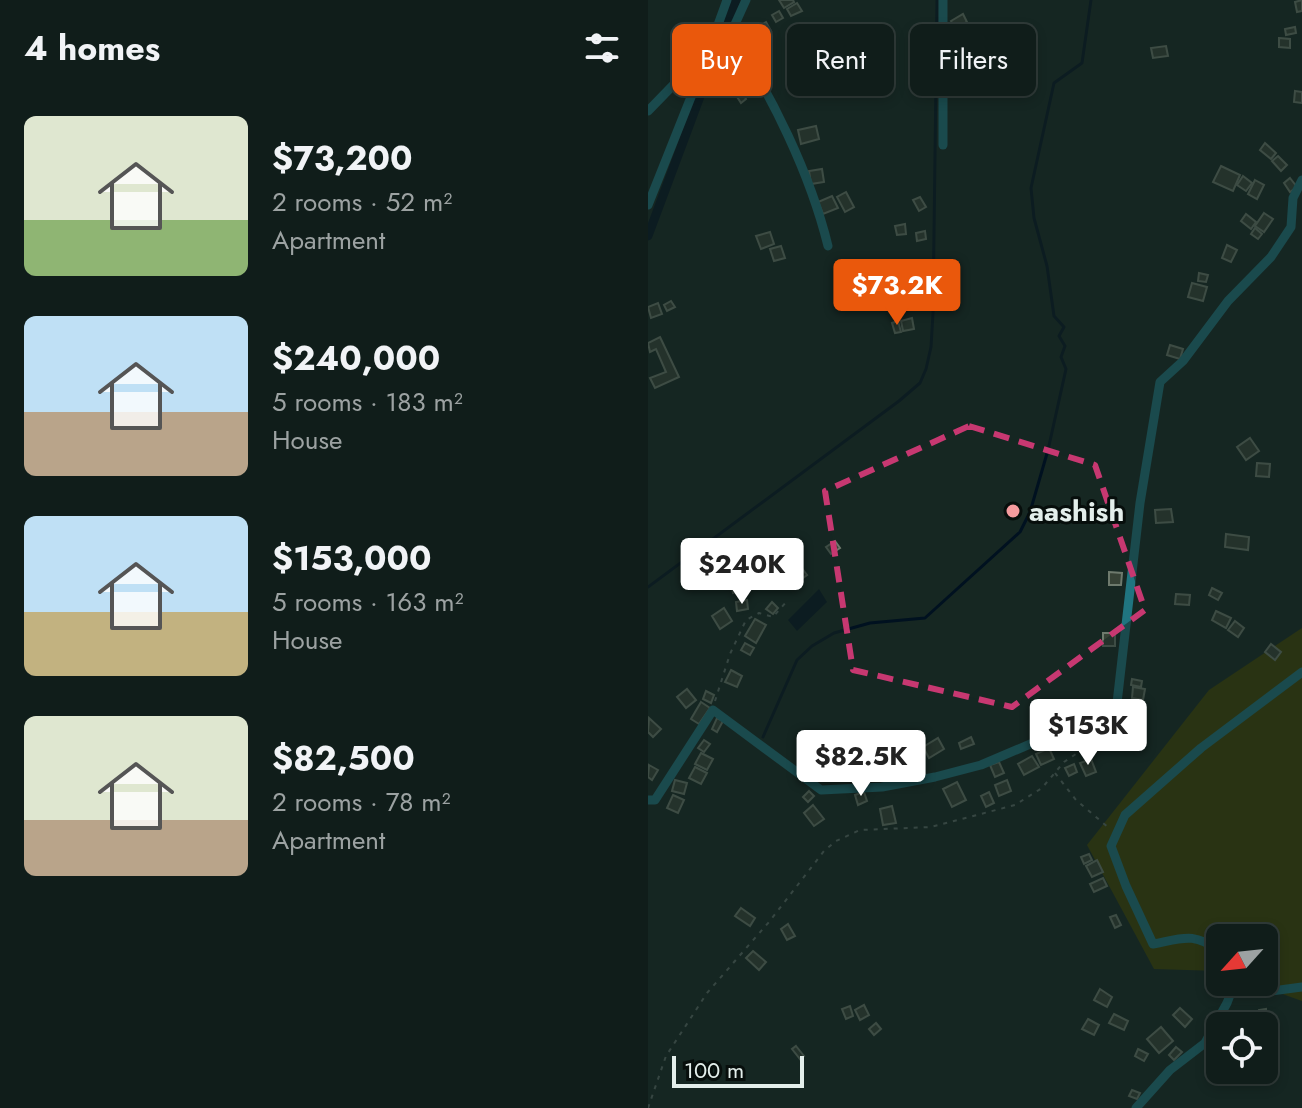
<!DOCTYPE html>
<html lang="en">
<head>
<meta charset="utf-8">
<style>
  :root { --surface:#101d1a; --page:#1e2a27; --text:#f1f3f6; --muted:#9ca2a2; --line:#303b39; --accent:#ea580c }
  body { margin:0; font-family:Jost,sans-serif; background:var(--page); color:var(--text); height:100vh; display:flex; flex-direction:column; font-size:30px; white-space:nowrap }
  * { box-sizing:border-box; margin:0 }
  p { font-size:26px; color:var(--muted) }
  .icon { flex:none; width:44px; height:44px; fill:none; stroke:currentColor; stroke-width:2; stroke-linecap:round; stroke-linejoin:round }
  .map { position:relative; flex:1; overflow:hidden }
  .side { display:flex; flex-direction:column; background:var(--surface); width:648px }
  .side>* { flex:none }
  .guide { position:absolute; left:24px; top:24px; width:510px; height:72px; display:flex; gap:16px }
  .needle { width:52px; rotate:243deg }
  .tools { position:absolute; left:558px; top:924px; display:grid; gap:16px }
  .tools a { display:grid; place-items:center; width:72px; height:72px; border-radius:12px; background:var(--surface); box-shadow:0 4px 12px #0003,0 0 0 2px var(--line); font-size:40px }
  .scale { position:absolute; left:24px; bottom:20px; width:132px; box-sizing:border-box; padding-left:8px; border:4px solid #e3eeeb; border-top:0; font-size:22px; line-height:28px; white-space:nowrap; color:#e3eeeb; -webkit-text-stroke:6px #070e0c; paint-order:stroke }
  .price { position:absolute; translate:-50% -68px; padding:0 18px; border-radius:8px; background:#fff; color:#222; font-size:26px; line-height:52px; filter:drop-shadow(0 2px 4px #0008) }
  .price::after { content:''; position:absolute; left:50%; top:48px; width:24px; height:18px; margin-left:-12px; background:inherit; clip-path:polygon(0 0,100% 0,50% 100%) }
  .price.active { background:var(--accent); color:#fff }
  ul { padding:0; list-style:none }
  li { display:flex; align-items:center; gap:24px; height:200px; padding:0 24px }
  li span { display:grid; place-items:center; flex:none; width:224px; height:160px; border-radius:12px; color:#555 }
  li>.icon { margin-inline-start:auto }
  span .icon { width:96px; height:96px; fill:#fffc; stroke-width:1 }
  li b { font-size:34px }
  h2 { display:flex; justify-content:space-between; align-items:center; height:96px; padding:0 24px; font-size:34px }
  .chip { padding:0 28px; border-radius:12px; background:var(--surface); box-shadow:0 4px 12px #0003,0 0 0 2px var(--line); font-size:28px; line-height:72px }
  .chip.active { background:var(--accent); color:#fff }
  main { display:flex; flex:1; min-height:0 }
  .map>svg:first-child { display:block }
</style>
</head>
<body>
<main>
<section class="side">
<h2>4 homes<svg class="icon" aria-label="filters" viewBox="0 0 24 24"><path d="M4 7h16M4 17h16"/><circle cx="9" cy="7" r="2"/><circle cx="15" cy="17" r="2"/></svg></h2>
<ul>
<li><span style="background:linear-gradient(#dfe7d0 65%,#8fb573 0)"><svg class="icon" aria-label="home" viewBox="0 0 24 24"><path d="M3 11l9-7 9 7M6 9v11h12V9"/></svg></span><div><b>$73,200</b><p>2 rooms · 52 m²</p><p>Apartment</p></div></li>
<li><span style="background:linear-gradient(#bfe0f5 60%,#b9a48a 0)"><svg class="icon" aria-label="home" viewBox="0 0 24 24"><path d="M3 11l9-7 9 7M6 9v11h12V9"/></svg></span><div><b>$240,000</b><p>5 rooms · 183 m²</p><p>House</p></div></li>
<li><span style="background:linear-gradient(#bfe0f5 60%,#c2b280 0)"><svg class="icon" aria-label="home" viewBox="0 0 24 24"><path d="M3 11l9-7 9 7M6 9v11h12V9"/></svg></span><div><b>$153,000</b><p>5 rooms · 163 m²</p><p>House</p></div></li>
<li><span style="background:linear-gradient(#dfe7d0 65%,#b9a48a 0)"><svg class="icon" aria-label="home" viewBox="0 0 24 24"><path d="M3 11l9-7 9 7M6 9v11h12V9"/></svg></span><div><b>$82,500</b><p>2 rooms · 78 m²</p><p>Apartment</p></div></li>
</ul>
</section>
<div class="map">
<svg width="654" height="1108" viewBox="0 0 654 1108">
  <rect width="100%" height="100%" fill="#162722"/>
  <polygon fill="#414401" points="654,628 654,1001 601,982 616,982 616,938 572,938 572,971 506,969 439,845 561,690"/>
  <polygon fill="#001120" points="171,589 179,602 149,631 140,620"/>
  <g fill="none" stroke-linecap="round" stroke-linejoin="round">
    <g stroke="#001120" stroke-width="3">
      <polyline points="0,587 251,401 272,383 278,369 283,347 285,313 289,0"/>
      <polyline points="115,737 149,660 164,646 186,633 222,623 277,618 372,532 382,512 400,450 418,369 413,357 417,346 411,336 416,327 406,316 399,266 386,218 383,188 406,83 434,63 443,0"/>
    </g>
    <polyline stroke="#001120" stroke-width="9" points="0,236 88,0"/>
  </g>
  <g fill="#374236" stroke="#6e7a6d" stroke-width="2">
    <polygon points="131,0 145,0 146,2 136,8"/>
    <polygon points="654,0 654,11 649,12 647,2"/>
    <polygon points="149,3 154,11 143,16 139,9"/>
    <polygon points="131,11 135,18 128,22 124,15"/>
    <polygon points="315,14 319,22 307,28 303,21"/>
    <polygon points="118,22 123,31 116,35 111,26"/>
    <polygon points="647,27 648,33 638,35 637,29"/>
    <polygon points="631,38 642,39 642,48 631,47"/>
    <polygon points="276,42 281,51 272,56 267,47"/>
    <polygon points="518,46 520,56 505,58 503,48"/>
    <polygon points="88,70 102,77 96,88 83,81"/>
    <polygon points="92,88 98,99 93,103 86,92"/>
    <polygon points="647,91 654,92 654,103 646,102"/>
    <polygon points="168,126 171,139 153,144 150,130"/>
    <polygon points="617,143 628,153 623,159 612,150"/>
    <polygon points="630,156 639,165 633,171 624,161"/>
    <polygon points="573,166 592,175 585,191 565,182"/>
    <polygon points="174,169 176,182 163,184 161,171"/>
    <polygon points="595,176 604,183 598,191 589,185"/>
    <polygon points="642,178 649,187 642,192 636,183"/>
    <polygon points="607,180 616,185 609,199 600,194"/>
    <polygon points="198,192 206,207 197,212 189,197"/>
    <polygon points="184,196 190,208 175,214 170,202"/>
    <polygon points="272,197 278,207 271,211 265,200"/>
    <polygon points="616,213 625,219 616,232 607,226"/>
    <polygon points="598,214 608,222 603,229 593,221"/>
    <polygon points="257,224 258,234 249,235 247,226"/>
    <polygon points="607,228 614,234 610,239 603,234"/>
    <polygon points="277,231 278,239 269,241 268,233"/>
    <polygon points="122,232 126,244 113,249 108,236"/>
    <polygon points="579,245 589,250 583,262 574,258"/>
    <polygon points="133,246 137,258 126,261 122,249"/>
    <polygon points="551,273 560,275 558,282 550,281"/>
    <polygon points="277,282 280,293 269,296 266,285"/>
    <polygon points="544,283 559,287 555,301 540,297"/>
    <polygon points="23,301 27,307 19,311 16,305"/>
    <polygon points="10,303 14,314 3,318 0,307"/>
    <polygon points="264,318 266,329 255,331 253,321"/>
    <polygon points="250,321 253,332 247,333 244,323"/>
    <polygon points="12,337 31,377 7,388 2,378 18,372 8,349 2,352 0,343"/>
    <polygon points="522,345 535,349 532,359 519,355"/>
    <polygon points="602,438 611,451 598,460 589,447"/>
    <polygon points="609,463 622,464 621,477 608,476"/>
    <polygon points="523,509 525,522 508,523 507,510"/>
    <polygon points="578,534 601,537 600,550 577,547"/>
    <polygon points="187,541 192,548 183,554 178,547"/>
    <polygon points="150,563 159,575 143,587 134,574"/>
    <polygon points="461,572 474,573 473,585 461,585"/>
    <polygon points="96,575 99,590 85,593 82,578"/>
    <polygon points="564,588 574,593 570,600 561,595"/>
    <polygon points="528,594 542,595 541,605 527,604"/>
    <polygon points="99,600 100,609 89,611 88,602"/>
    <polygon points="124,602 130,608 125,614 118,609"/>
    <polygon points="76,608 84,621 72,629 64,616"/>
    <polygon points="568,611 583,618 578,628 564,620"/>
    <polygon points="107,619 118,625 108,643 97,636"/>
    <polygon points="587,621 596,628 590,637 580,630"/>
    <rect x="455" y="633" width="12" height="13"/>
    <polygon points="97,643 106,648 102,655 93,650"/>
    <polygon points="623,644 633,652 627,660 617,652"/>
    <polygon points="83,670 94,676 89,687 77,682"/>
    <polygon points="484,679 494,681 493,687 483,685"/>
    <polygon points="485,687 497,689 495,700 484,698"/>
    <polygon points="39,689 48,700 38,708 29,697"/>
    <polygon points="58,691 66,695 63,703 55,699"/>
    <polygon points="53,702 62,708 51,724 43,719"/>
    <polygon points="486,702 496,703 496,710 485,709"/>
    <polygon points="1,718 13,729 5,737 0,732"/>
    <polygon points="69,718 75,721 69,732 64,729"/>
    <polygon points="452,723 456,731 444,736 440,728"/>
    <polygon points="323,737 326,744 313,749 311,743"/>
    <polygon points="290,738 296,749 281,758 275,747"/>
    <polygon points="410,738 414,746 407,749 403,740"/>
    <polygon points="56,740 62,744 56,752 50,748"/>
    <polygon points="401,748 406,759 393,765 388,754"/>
    <polygon points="267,752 273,764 265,768 259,757"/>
    <polygon points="53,753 65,759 59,770 47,764"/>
    <polygon points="384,756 391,767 376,775 370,764"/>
    <polygon points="249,759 253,770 238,775 234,764"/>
    <polygon points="443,759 448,772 438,776 432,763"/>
    <polygon points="351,762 356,773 347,777 342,765"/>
    <polygon points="426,764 429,772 421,776 417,768"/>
    <polygon points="1,765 10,770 4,780 0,777"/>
    <polygon points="47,767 59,773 53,784 41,778"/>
    <polygon points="27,780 39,783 36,794 24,791"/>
    <polygon points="359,780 363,791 351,796 347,785"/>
    <polygon points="309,782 318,800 304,807 295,789"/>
    <polygon points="161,791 166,796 160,802 155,797"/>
    <polygon points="216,792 219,801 210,805 207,795"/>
    <polygon points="341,792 346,803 338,807 333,796"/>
    <polygon points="25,795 36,800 30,813 19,808"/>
    <polygon points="165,805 176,819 166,826 156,813"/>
    <polygon points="244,806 248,823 235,825 232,809"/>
    <polygon points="441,854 444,860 436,864 433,857"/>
    <polygon points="449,860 455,872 444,877 438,866"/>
    <polygon points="455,878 459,886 446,892 442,884"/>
    <polygon points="93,908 107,918 102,926 87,916"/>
    <polygon points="468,915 473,925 467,928 462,917"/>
    <polygon points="140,924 147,936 139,940 133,929"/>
    <polygon points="105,951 118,962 111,970 98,958"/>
    <polygon points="452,989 464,997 459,1007 446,1000"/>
    <polygon points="216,1005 221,1015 212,1020 207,1010"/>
    <polygon points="202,1006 205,1016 198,1019 194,1009"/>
    <polygon points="532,1008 544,1019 537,1027 525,1015"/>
    <polygon points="618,1009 619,1021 612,1021 611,1010"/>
    <polygon points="466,1014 480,1021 476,1030 461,1023"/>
    <polygon points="440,1019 451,1025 446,1035 434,1029"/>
    <polygon points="228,1023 233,1029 226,1035 221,1029"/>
    <polygon points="513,1027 525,1041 511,1053 499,1039"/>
    <polygon points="148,1046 156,1056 152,1059 144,1049"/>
    <polygon points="528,1047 534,1052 526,1060 521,1055"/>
    <polygon points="490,1049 500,1054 496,1061 487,1056"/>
    <polygon points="484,1090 492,1093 489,1099 481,1096"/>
  </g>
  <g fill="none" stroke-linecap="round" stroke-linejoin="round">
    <g stroke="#5e6d69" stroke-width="2" stroke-dasharray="4 6" stroke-linecap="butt">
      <polyline points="67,701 82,654 98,620 111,613 125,617 140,600"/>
      <polyline points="407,773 428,800 461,828"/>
      <polyline points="0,1108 18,1056 59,993 121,922 176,851 188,841 212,830 283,827 367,805 394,788 416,762 466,728 466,724"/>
    </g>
    <g stroke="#207580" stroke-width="9">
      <path d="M 98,0 L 83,33 C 124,96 162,173 180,246"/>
      <polyline points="295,0 295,145"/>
      <polyline points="0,111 35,75 51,77 79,0"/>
      <polyline points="0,205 51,77"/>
      <polyline points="0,800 7,800 65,710 173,790 234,787 287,777 333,765 443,718 465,715 469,703 492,503 512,382 535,361 580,301 623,257 643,227 645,198 654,180"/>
      <path d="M 572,951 C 545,932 536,938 505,944 L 478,886 L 463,846 L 477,815 L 553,748 L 654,672"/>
      <polyline points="587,983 617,992 654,987"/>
      <polyline points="488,1108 522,1070 557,1043 579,1003 587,982"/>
    </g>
  </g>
  <path d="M0 0H654V1108H0ZM 321,426 L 447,465 L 497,610 L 364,707 L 205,670 L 177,491 Z" fill="#162722" fill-opacity=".55" fill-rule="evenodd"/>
  <path fill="none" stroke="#c73871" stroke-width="6" stroke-dasharray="16 10" stroke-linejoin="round" d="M 321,426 L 447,465 L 497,610 L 364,707 L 205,670 L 177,491 Z"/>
  <circle fill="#f59b9e" stroke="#070e0c" stroke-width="3" cx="365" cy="511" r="8"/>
  <g text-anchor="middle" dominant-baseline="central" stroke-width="6" stroke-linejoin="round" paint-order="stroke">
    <g font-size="28" font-weight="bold" fill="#e3eeeb" stroke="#070e0c" text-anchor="start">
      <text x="381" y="511">aashish</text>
    </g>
  </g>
</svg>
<div class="tools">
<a><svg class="needle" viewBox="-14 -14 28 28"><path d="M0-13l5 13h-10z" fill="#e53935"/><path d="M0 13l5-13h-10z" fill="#9ca2a2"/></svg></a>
<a><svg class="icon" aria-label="locate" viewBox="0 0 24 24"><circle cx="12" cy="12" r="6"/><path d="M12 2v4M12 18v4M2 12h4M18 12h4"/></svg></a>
</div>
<div class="scale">100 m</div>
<b class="price active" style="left:249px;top:327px">$73.2K</b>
<b class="price" style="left:94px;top:606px">$240K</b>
<b class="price" style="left:440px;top:767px">$153K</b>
<b class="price" style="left:213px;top:798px">$82.5K</b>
<div class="guide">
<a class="chip active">Buy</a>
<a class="chip">Rent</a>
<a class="chip">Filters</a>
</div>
</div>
</main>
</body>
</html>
